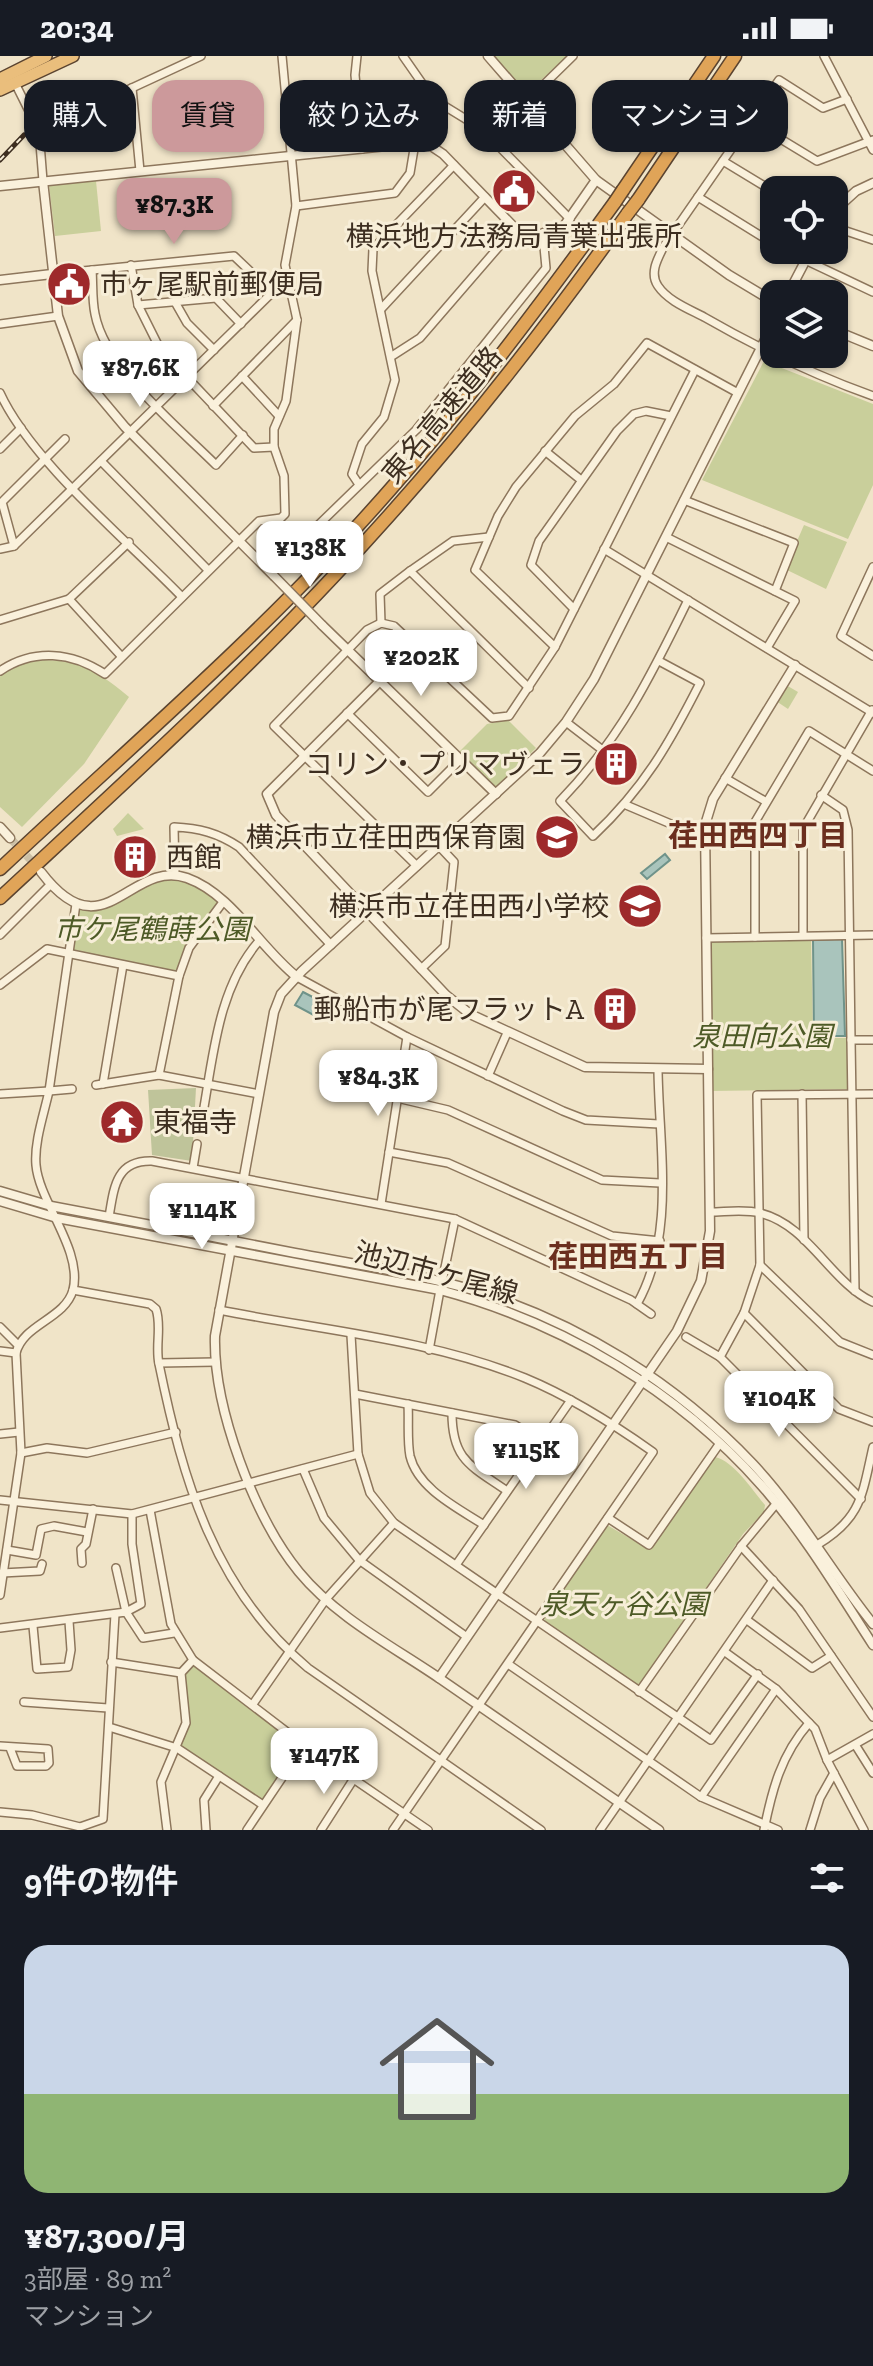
<!DOCTYPE html>
<html lang="ja">
<head>
<meta charset="utf-8">
<style>
  :root { --surface:#171b24; --page:#242831; --text:#f1f3f6; --muted:#9ea1a6; --accent:#cc999b }
  body { margin:0; font-family:"Zilla Slab","Noto Sans JP",serif; background:var(--page); color:var(--text); height:100vh; display:flex; flex-direction:column; font-size:30px; white-space:nowrap }
  * { box-sizing:border-box; margin:0 }
  p { font-size:26px; color:var(--muted) }
  .icon { flex:none; width:44px; height:44px; fill:none; stroke:currentColor; stroke-width:2; stroke-linecap:round; stroke-linejoin:round }
  .map { position:relative; height:1774px; overflow:hidden }
  .side { display:flex; flex-direction:column; background:var(--surface); flex:1 }
  .side>* { flex:none }
  .top-card { position:absolute; left:24px; top:24px; width:826px; height:72px; display:flex; gap:16px }
  .fabs { position:absolute; left:760px; top:120px; display:grid; gap:16px }
  .fabs a { display:grid; place-items:center; width:88px; height:88px; border-radius:16px; background:var(--surface); box-shadow:0 2px 6px #0004; font-size:40px }
  .price { position:absolute; translate:-50% -68px; padding:0 18px; border-radius:16px; background:#fff; color:#222; font-size:26px; line-height:52px; filter:drop-shadow(0 2px 4px #0008) }
  .price::after { content:''; position:absolute; left:50%; top:48px; width:24px; height:18px; margin-left:-12px; background:inherit; clip-path:polygon(0 0,100% 0,50% 100%) }
  .price.current { background:var(--accent); color:#111 }
  ul { padding:0; list-style:none }
  li { display:grid; align-content:center; gap:16px; height:424px; padding:0 24px }
  li span { display:grid; place-items:center; height:248px; border-radius:24px; color:#555 }
  li>.icon { margin-inline-start:auto }
  span .icon { width:144px; height:144px; fill:#fffc; stroke-width:1 }
  li b { font-size:34px }
  h2 { display:flex; justify-content:space-between; align-items:center; height:96px; padding:0 24px; font-size:34px }
  .pill { padding:0 28px; border-radius:24px; background:var(--surface); box-shadow:0 2px 6px #0004; font-size:28px; line-height:72px }
  .pill.current { background:var(--accent); color:#111 }
  .status { display:flex; justify-content:space-between; align-items:center; height:56px; padding:0 40px; background:var(--surface); direction:ltr }
  .status svg { height:22px; fill:currentColor }
  .map>svg:first-child { display:block }
</style>
</head>
<body>
<div class="status"><b>20:34</b><svg viewBox="0 0 49 12"><path d="M0 12V9h3v3zM5 12V6h3v6zM10 12V3h3v9zM15 12V0h3v12zM26 1h20v11H26zM47 4h2v5h-2z"/></svg></div>
<div class="map">
<svg width="873" height="1774" viewBox="0 0 873 1774">
  <rect width="100%" height="100%" fill="#f0e4c8"/>
  <g fill="#c9cf9b">
    <polygon points="492,0 567,0 527,37"/>
    <polygon points="96,125 101,175 55,180 49,129"/>
    <polygon points="764,305 873,348 873,429 848,483 702,424"/>
    <polygon points="804,469 847,486 826,533 785,513"/>
    <path d="M 44,604 C 82,604 101,618 129,641 L 84,708 L 22,771 L 0,751 L 0,619 L 21,607 Z"/>
    <polygon points="786,629 798,636 788,653 776,645"/>
    <polygon points="508,664 536,692 496,732 459,696 487,668"/>
    <polygon points="128,757 144,773 117,780 113,773"/>
    <polygon points="188,821 223,846 189,892 179,920 70,896 76,848 94,852 151,824"/>
    <polygon points="811,882 813,982 847,982 848,1033 711,1035 709,885"/>
    <path d="M 715,1401 C 734,1405 753,1435 765,1449 L 764,1456 L 743,1478 L 641,1627 L 635,1629 L 545,1567 L 544,1561 L 607,1469 L 650,1494 Z"/>
    <polygon points="193,1604 304,1689 263,1749 177,1692 186,1667 181,1617"/>
  </g>
  <polygon fill="#bfc49a" points="196,1032 192,1105 152,1099 148,1034"/>
  <g fill="#a9c4bc" stroke="#6f938a" stroke-width="2">
    <polygon points="665,798 670,804 647,823 641,817"/>
    <polygon points="842,883 845,980 814,980 813,884"/>
    <polygon points="303,936 328,949 321,963 295,949"/>
  </g>
  <g fill="none" stroke-linecap="round" stroke-linejoin="round">
    <polyline stroke="#ccc0a6" stroke-width="8" stroke-dasharray="8 4" stroke-linecap="butt" points="10,782 38,812"/>
    <g stroke="#8d765c" stroke-width="10">
      <g id="minor">
        <polyline points="357,0 355,19 362,93"/>
        <polyline points="403,0 433,43 482,73 570,163"/>
        <polyline points="824,0 873,94"/>
        <polyline points="15,27 39,75 43,125"/>
        <polyline points="132,32 140,115"/>
        <path d="M 847,43 L 823,52 L 779,24 L 664,190 C 658,202 649,217 658,230 C 668,245 689,253 704,261 C 758,292 814,319 873,340"/>
        <polyline points="526,46 573,0"/>
        <polyline points="751,65 817,105 873,84"/>
        <polyline points="39,75 201,0"/>
        <polyline points="723,105 774,136"/>
        <polyline points="698,141 774,188"/>
        <polyline points="296,150 395,137 410,117 415,87"/>
        <polyline points="834,171 873,184"/>
        <polyline points="784,194 873,236"/>
        <polyline points="131,209 138,249 160,293 254,392 274,391"/>
        <path d="M 92,214 C 93,228 92,244 95,258 C 105,312 178,371 216,409 L 243,379"/>
        <polyline points="52,218 234,200 272,236"/>
        <polyline points="175,246 187,267 214,294"/>
        <polyline points="138,249 216,242 241,268"/>
        <polyline points="381,253 485,141"/>
        <polyline points="0,268 58,260"/>
        <polyline points="392,300 420,282 515,172"/>
        <polyline points="242,320 279,360"/>
        <path d="M 0,337 C 31,405 128,485 182,541"/>
        <polyline points="213,350 297,264"/>
        <polyline points="0,393 21,372"/>
        <polyline points="545,395 581,424"/>
        <polyline points="101,405 208,514"/>
        <polyline points="358,427 352,418 362,388 384,361 395,324 372,215 373,193 454,109"/>
        <polyline points="684,444 794,487 775,535"/>
        <polyline points="666,481 795,545 767,592"/>
        <polyline points="14,490 2,446 65,383"/>
        <polyline points="0,493 14,490 288,221"/>
        <polyline points="604,493 873,657"/>
        <polyline points="873,511 841,580 873,600"/>
        <polyline points="410,515 453,485 489,481"/>
        <polyline points="270,516 416,374 546,212 543,180"/>
        <polyline points="69,543 121,600"/>
        <polyline points="574,553 531,509 539,485 617,375 634,358 646,355 671,360"/>
        <polyline points="0,564 69,543 129,486"/>
        <polyline points="381,567 380,538 410,515 529,632"/>
        <polyline points="555,591 475,514 498,460 516,431 575,360 614,328 647,287 738,337"/>
        <path d="M 659,605 L 700,627 C 669,688 644,732 593,780 L 560,745 C 620,683 651,620 688,544"/>
        <path d="M 0,615 C 34,592 72,596 105,618 L 259,465 L 281,462 L 285,458 L 284,420 L 274,391 L 274,373 L 286,345 L 297,264 L 285,209 L 296,150 L 282,0"/>
        <polyline points="347,657 428,736 461,703"/>
        <polyline points="566,666 605,696"/>
        <polyline points="725,722 765,745"/>
        <polyline points="821,739 843,754 848,774 851,984 873,984"/>
        <polyline points="626,749 704,782"/>
        <polyline points="417,810 274,670 367,574 381,567 394,570 492,662 509,660 555,591 695,314"/>
        <path d="M 175,819 L 174,771 C 199,772 218,777 239,791 L 331,889"/>
        <polyline points="0,879 51,828"/>
        <polyline points="803,879 803,773 872,654"/>
        <polyline points="755,881 755,766 809,675 873,715"/>
        <polyline points="706,882 873,879"/>
        <polyline points="421,913 445,890 454,806 439,790"/>
        <polyline points="297,921 407,981 563,1055 586,1064 659,1068"/>
        <polyline points="0,929 47,893 179,920"/>
        <polyline points="851,984 855,1235"/>
        <polyline points="159,1019 179,920 189,892 223,846"/>
        <polyline points="488,1020 507,977"/>
        <polyline points="103,1028 123,909"/>
        <polyline points="96,1029 159,1019 259,1038"/>
        <polyline points="72,1033 49,1035 76,848"/>
        <path d="M 0,1038 L 49,1035 C 44,1058 34,1086 36,1109 C 39,1146 83,1194 73,1234 C 65,1263 23,1268 16,1297 L 21,1397 L 0,1539"/>
        <polyline points="802,1038 804,1184"/>
        <polyline points="873,1038 757,1039 760,1209 744,1257 839,1353 873,1366"/>
        <polyline points="397,1042 448,1054 602,1124 660,1127"/>
        <path d="M 201,1068 C 213,1006 216,934 259,885"/>
        <polyline points="389,1096 448,1107 612,1180 660,1185"/>
        <polyline points="193,1112 197,1088"/>
        <polyline points="381,1148 407,981"/>
        <path d="M 710,1156 C 725,1156 745,1153 760,1157 C 809,1169 830,1226 873,1246"/>
        <path d="M 109,1161 C 114,1131 116,1104 152,1105 L 455,1163 L 631,1244 L 651,1258"/>
        <polyline points="760,1209 840,1286 873,1299"/>
        <polyline points="442,1226 455,1163"/>
        <path d="M 73,1234 L 150,1248 L 156,1253 C 162,1270 155,1290 159,1308 C 183,1425 214,1533 308,1612 L 541,1774"/>
        <path d="M 637,1248 C 676,1179 659,1091 658,1014"/>
        <path d="M 219,1254 C 320,1274 429,1283 525,1322 C 571,1341 612,1367 653,1396 L 393,1774"/>
        <polyline points="0,1271 18,1289"/>
        <polyline points="351,1279 358,1398 370,1437 394,1467 711,1684 758,1618"/>
        <polyline points="686,1281 720,1301 744,1257"/>
        <polyline points="429,1294 440,1234"/>
        <polyline points="0,1295 16,1297"/>
        <polyline points="720,1301 861,1443"/>
        <polyline points="159,1307 216,1306"/>
        <polyline points="355,1338 515,1369 541,1385"/>
        <path d="M 408,1348 C 409,1364 407,1384 410,1400 C 418,1433 458,1452 484,1469"/>
        <path d="M 452,1357 C 452,1404 471,1410 507,1435"/>
        <polyline points="0,1378 19,1376"/>
        <polyline points="21,1397 47,1392 87,1397 176,1376"/>
        <polyline points="303,1413 324,1462 359,1504 467,1581"/>
        <polyline points="0,1444 132,1458 358,1398"/>
        <polyline points="150,1454 171,1568 193,1604 304,1689 428,1774"/>
        <polyline points="608,1462 649,1489 720,1387"/>
        <path d="M 817,1489 C 862,1462 862,1439 873,1391"/>
        <polyline points="741,1490 799,1553 873,1661"/>
        <polyline points="7,1494 36,1499 41,1473 54,1470 87,1476"/>
        <polyline points="82,1507 81,1493 86,1488 93,1453"/>
        <polyline points="456,1509 571,1344"/>
        <polyline points="116,1512 126,1556 141,1548 132,1488 132,1458"/>
        <polyline points="2,1517 40,1515 42,1508"/>
        <polyline points="747,1564 812,1612 831,1600"/>
        <polyline points="33,1570 37,1613 68,1611 71,1594 69,1565"/>
        <polyline points="0,1572 126,1556 143,1582 174,1577"/>
        <polyline points="725,1596 776,1633 815,1673 827,1704 864,1774"/>
        <polyline points="111,1606 181,1617"/>
        <polyline points="508,1608 701,1741 778,1774"/>
        <polyline points="639,1636 742,1489 776,1448"/>
        <polyline points="24,1646 108,1652"/>
        <polyline points="253,1648 326,1543 394,1467"/>
        <polyline points="109,1671 177,1692 263,1749"/>
        <polyline points="0,1690 48,1693 49,1707 46,1710 17,1710 10,1692"/>
        <polyline points="856,1690 873,1717"/>
        <polyline points="827,1704 873,1678"/>
        <polyline points="701,1741 776,1633"/>
        <polyline points="0,1756 32,1759 80,1771 103,1763 115,1558"/>
        <polyline points="167,1774 161,1726 186,1667 181,1617 193,1604"/>
        <polyline points="206,1774 204,1744 219,1720"/>
        <polyline points="247,1774 304,1689"/>
        <polyline points="321,1774 353,1724"/>
        <polyline points="600,1774 773,1524"/>
        <path d="M 764,1774 C 772,1734 781,1699 809,1667"/>
        <polyline points="810,1774 820,1742 834,1717"/>
      </g>
    </g>
    <g stroke="#8d765c" stroke-width="11">
      <g id="tertiary">
        <polyline points="488,0 596,124 729,219 774,246"/>
        <polyline points="43,125 58,260 78,315 125,371 274,520"/>
        <polyline points="0,130 415,87 431,90 443,98 515,172 535,180 564,170 596,124"/>
        <polyline points="834,155 856,135 873,127"/>
        <polyline points="0,224 52,218"/>
        <polyline points="788,238 811,194"/>
        <polyline points="834,274 873,290"/>
        <polyline points="322,569 496,738"/>
        <polyline points="380,625 267,738 276,759 446,939 470,958 585,1011 708,1013"/>
        <polyline points="0,771 10,782"/>
        <path d="M 41,816 C 104,899 130,802 187,822 C 232,838 260,892 297,921"/>
        <path d="M 0,1135 L 51,1150 C 132,1165 214,1181 295,1197 C 354,1208 415,1217 473,1234 C 580,1267 676,1327 753,1408 C 799,1457 831,1516 873,1568"/>
        <path d="M 0,1145 L 57,1162 L 440,1234 C 563,1267 677,1334 762,1430 C 805,1479 838,1535 873,1589"/>
        <polyline points="439,1622 677,1275 701,1225 710,1175 705,769 713,743 795,609"/>
        <path d="M 659,1774 C 586,1723 512,1673 439,1622 C 392,1590 336,1561 299,1516 C 254,1461 213,1351 215,1280 L 274,956 L 281,938 L 302,915 L 540,697 L 566,666 L 594,623 L 774,266"/>
      </g>
    </g>
    <g stroke="#5b4430" stroke-width="14">
      <g id="trunk">
        <polyline points="0,23 46,0"/>
        <polyline points="0,34 73,0"/>
      </g>
    </g>
    <g stroke="#5b4430" stroke-width="15">
      <g id="motorway">
        <polyline points="623,134 714,0"/>
        <polyline points="638,144 735,0"/>
        <path d="M 0,813 C 122,698 250,589 363,464 C 454,364 536,255 615,146"/>
        <path d="M 0,842 C 128,723 259,605 376,474 C 467,374 550,267 628,157"/>
      </g>
    </g>
    <use href="#minor" stroke="#faf1dc" stroke-width="7"/>
    <use href="#tertiary" stroke="#faf1dc" stroke-width="8"/>
    <use href="#trunk" stroke="#eabe7c" stroke-width="11"/>
    <use href="#motorway" stroke="#e0a458" stroke-width="12"/>
    <g stroke="#3d2e20" stroke-width="5">
      <polyline id="rail" points="0,104 24,79"/>
    </g>
    <use href="#rail" stroke="#f7eed8" stroke-width="2" stroke-dasharray="6" stroke-linecap="butt"/>
    <g stroke="#8d765c" stroke-width="11" stroke-linecap="butt">
      <polyline id="tertiary-bridge" points="274,520 322,569"/>
    </g>
    <g stroke="#5b4430" stroke-width="15" stroke-linecap="butt">
      <g id="motorway-bridge">
        <polyline points="615,146 623,134"/>
        <polyline points="628,157 638,144"/>
      </g>
    </g>
    <use href="#tertiary-bridge" stroke="#faf1dc" stroke-width="8"/>
    <use href="#motorway-bridge" stroke="#e0a458" stroke-width="12"/>
  </g>
  <defs>
    <g id="civic-disc" transform="scale(2.3)"><circle r="9.5" fill="#9e2a2b" stroke="#f7eed8"/><path d="M-.6-6.5H3V-4.5H.6V-3L4-1V1h2V6H-6V1h2V-1L-.6-3ZM-1.2 2.5V6h2.4V2.5Z" fill="#fff"/></g>
    <g id="building-disc" transform="scale(2.3)"><circle r="9.5" fill="#9e2a2b" stroke="#f7eed8"/><path d="M-4-6H4V6H1V3H-1V6H-4ZM-2.5-4.3h1.7v1.8h-1.7ZM.8-4.3h1.7v1.8H.8ZM-2.5-1h1.7V.8h-1.7ZM.8-1h1.7V.8H.8Z" fill="#fff"/></g>
    <g id="school-disc" transform="scale(2.3)"><circle r="9.5" fill="#9e2a2b" stroke="#f7eed8"/><path d="M0-5L7-2L0 1L-7-2ZM-4 1L0 2.5L4 1V4Q0 6-4 4Z" fill="#fff"/></g>
    <g id="temple-disc" transform="scale(2.3)"><circle r="9.5" fill="#9e2a2b" stroke="#f7eed8"/><path d="M0-6L5-2H3V0L6.5 2.5H4V6H1.5V3h-3V6H-4V2.5H-6.5L-3 0V-2H-5Z" fill="#fff"/></g>
  </defs>
  <g fill-rule="evenodd">
    <use href="#civic-disc" x="514" y="135"/>
    <use href="#civic-disc" x="69" y="228"/>
    <use href="#building-disc" x="616" y="708"/>
    <use href="#school-disc" x="557" y="781"/>
    <use href="#building-disc" x="135" y="801"/>
    <use href="#school-disc" x="640" y="850"/>
    <use href="#building-disc" x="615" y="953"/>
    <use href="#temple-disc" x="122" y="1066"/>
  </g>
  <g text-anchor="middle" dominant-baseline="central" stroke-width="6" stroke-linejoin="round" paint-order="stroke">
    <g font-size="28" fill="#3d2e20" stroke="#f7eed8" text-anchor="end">
      <text x="514" y="180" text-anchor="middle">横浜地方法務局青葉出張所</text>
      <text x="100" y="228" text-anchor="start">市ヶ尾駅前郵便局</text>
      <text x="585" y="708">コリン・プリマヴェラ</text>
      <text x="526" y="781">横浜市立荏田西保育園</text>
      <text x="166" y="801" text-anchor="start">西館</text>
      <text x="609" y="850">横浜市立荏田西小学校</text>
      <text x="584" y="953">郵船市が尾フラットA</text>
      <text x="153" y="1066" text-anchor="start">東福寺</text>
    </g>
    <g font-size="28" fill="#3d2e20" stroke="#f7eed8">
      <text transform="translate(442 359) rotate(-50)">東名高速道路</text>
      <text transform="translate(436 1217) rotate(15)">池辺市ケ尾線</text>
    </g>
    <g font-size="28" font-style="italic" fill="#4d5a26" stroke="#f7eed8">
      <text x="152" y="873">市ケ尾鶴蒔公園</text>
      <text x="762" y="980">泉田向公園</text>
      <text x="624" y="1548">泉天ヶ谷公園</text>
    </g>
    <g font-size="30" font-weight="bold" fill="#6b2e1e" stroke="#f7eed8">
      <text x="758" y="780">荏田西四丁目</text>
      <text x="638" y="1201">荏田西五丁目</text>
    </g>
  </g>
</svg>
<div class="fabs">
<a><svg class="icon" aria-label="locate" viewBox="0 0 24 24"><circle cx="12" cy="12" r="6"/><path d="M12 2v4M12 18v4M2 12h4M18 12h4"/></svg></a>
<a><svg class="icon" aria-label="layers" viewBox="0 0 24 24"><path d="M12 4l9 5-9 5-9-5zM3 14l9 5 9-5"/></svg></a>
</div>
<b class="price current" style="left:174px;top:190px">¥87.3K</b>
<b class="price" style="left:140px;top:353px">¥87.6K</b>
<b class="price" style="left:310px;top:533px">¥138K</b>
<b class="price" style="left:421px;top:642px">¥202K</b>
<b class="price" style="left:378px;top:1062px">¥84.3K</b>
<b class="price" style="left:202px;top:1195px">¥114K</b>
<b class="price" style="left:779px;top:1383px">¥104K</b>
<b class="price" style="left:526px;top:1435px">¥115K</b>
<b class="price" style="left:324px;top:1740px">¥147K</b>
<div class="top-card">
<a class="pill">購入</a>
<a class="pill current">賃貸</a>
<a class="pill">絞り込み</a>
<a class="pill">新着</a>
<a class="pill">マンション</a>
</div>
</div>
<section class="side">
<h2>9件の物件<svg class="icon" aria-label="filters" viewBox="0 0 24 24"><path d="M4 7h16M4 17h16"/><circle cx="9" cy="7" r="2"/><circle cx="15" cy="17" r="2"/></svg></h2>
<ul>
<li><span style="background:linear-gradient(#c9d6e8 60%,#8fb573 0)"><svg class="icon" aria-label="home" viewBox="0 0 24 24"><path d="M3 11l9-7 9 7M6 9v11h12V9"/></svg></span><div><b>¥87,300/月</b><p>3部屋 · 89 m²</p><p>マンション</p></div></li>
</ul>
</section>
</body>
</html>
